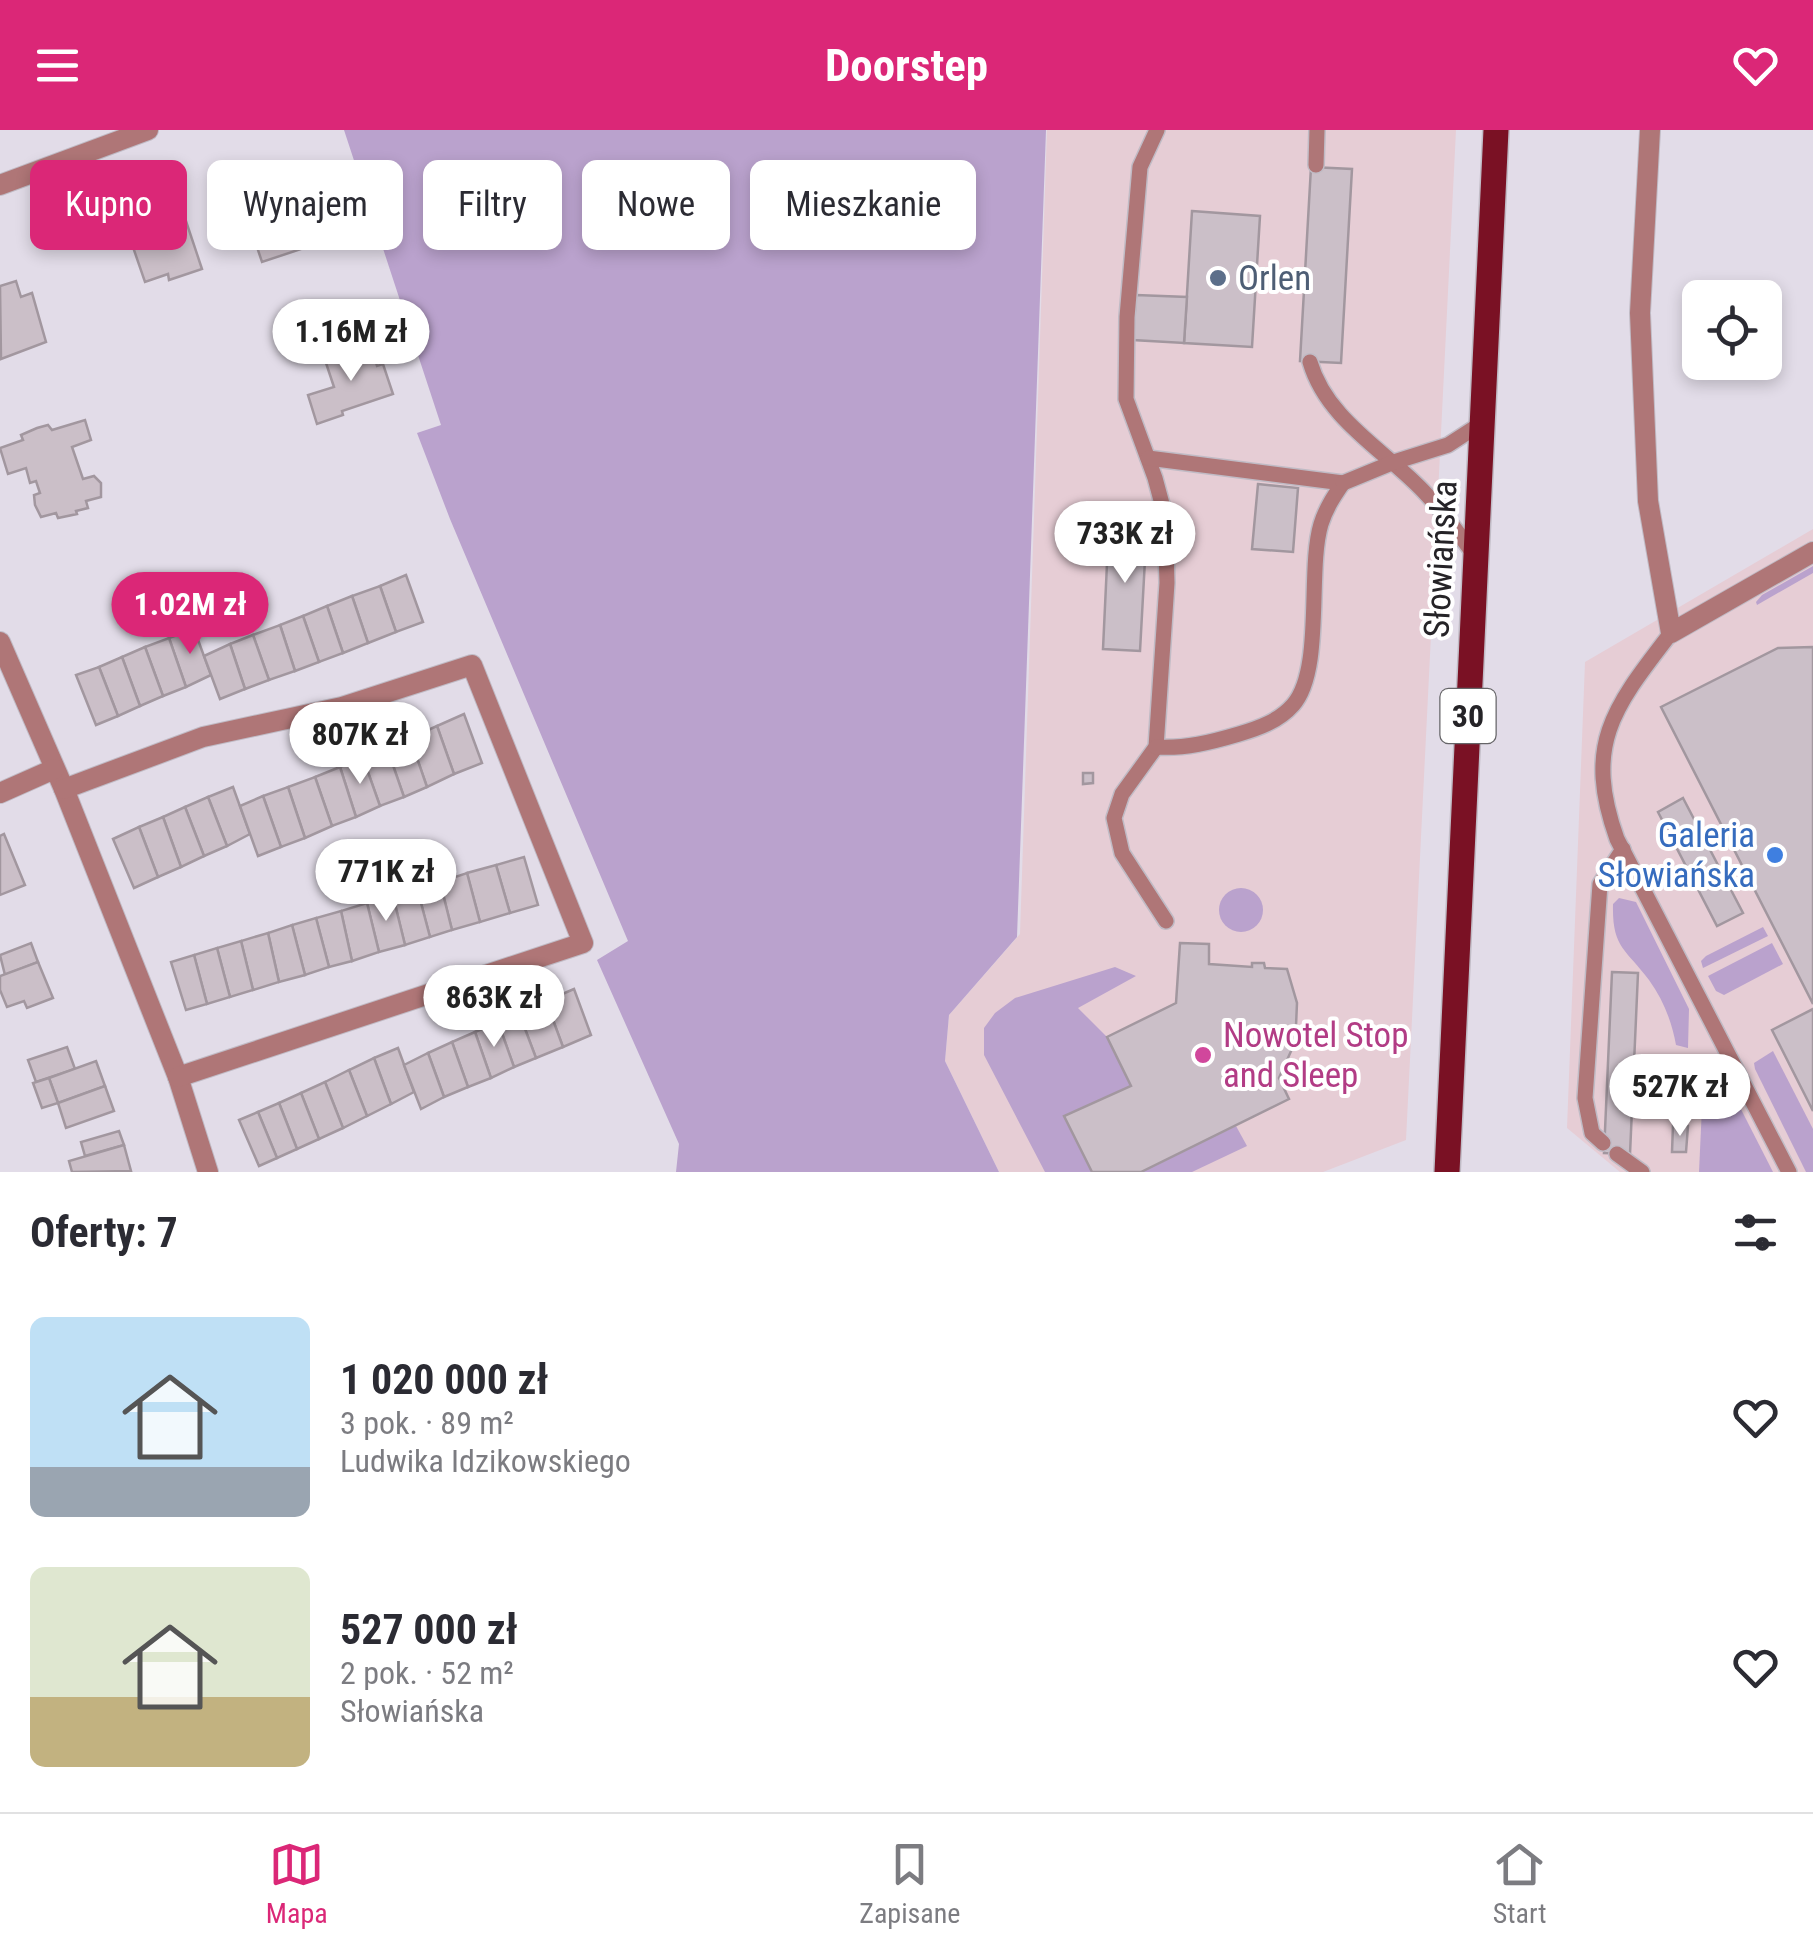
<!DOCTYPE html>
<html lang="pl">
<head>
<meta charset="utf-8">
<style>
  :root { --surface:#fff; --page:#f7f7f7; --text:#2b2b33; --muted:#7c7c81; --line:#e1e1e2; --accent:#db2777 }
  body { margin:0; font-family:"Roboto Condensed",sans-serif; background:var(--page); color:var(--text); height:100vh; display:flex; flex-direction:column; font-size:38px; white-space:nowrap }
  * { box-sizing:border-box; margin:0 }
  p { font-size:32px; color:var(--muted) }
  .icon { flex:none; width:55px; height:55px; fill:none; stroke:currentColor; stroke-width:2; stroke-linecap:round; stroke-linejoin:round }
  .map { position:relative; height:1042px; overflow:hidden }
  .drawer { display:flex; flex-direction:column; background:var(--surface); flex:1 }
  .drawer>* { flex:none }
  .guide { position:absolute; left:30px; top:30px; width:1000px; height:90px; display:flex; gap:20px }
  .fabs { position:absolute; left:1682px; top:150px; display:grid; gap:20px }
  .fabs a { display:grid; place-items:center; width:100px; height:100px; border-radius:15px; background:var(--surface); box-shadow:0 5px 15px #0003; font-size:50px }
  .price { position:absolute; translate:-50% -85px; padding:0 22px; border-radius:35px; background:#fff; color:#222; font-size:32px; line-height:65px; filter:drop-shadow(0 2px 5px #0008) }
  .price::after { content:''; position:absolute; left:50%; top:60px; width:30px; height:22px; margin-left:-15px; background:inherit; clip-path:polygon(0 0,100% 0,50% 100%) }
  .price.active { background:var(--accent); color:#fff }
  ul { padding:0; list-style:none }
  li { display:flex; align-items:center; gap:30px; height:250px; padding:0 30px }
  li span { display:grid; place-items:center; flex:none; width:280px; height:200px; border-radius:15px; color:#555 }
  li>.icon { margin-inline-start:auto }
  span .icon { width:120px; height:120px; fill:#fffc; stroke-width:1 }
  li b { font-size:42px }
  h2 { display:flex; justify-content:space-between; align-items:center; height:120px; padding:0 30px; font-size:42px }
  .tag { padding:0 35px; border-radius:15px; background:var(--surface); box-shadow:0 5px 15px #0003; font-size:35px; line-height:90px }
  .tag.active { background:var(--accent); color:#fff }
  header { display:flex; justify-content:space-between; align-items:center; height:130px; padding:0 30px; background:var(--accent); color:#fff; font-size:45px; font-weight:700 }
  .menu { display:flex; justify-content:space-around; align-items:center; height:140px; border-top:2px solid var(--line); background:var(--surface); font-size:28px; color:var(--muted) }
  .menu a { display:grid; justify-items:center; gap:5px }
  .menu .active { color:var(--accent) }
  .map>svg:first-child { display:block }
</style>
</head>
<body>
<header><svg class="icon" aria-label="menu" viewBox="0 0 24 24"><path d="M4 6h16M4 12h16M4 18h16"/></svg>Doorstep<svg class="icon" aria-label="heart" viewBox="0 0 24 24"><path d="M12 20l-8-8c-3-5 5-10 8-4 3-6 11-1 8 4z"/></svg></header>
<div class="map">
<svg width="1813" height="1042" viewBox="0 0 1813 1042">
  <rect width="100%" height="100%" fill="#e2dce8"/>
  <g fill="#e6cdd5">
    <polygon points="1047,0 1456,0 1406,1010 1323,1042 999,1042 945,931 949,885 1020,804"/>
    <polygon points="1813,399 1813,1042 1620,1042 1567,998 1585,532"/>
  </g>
  <g fill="#baa2cd">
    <polygon points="344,0 1046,0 1017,807 949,885 945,931 999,1042 676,1042 679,1014 597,830 628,811 450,389 417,303 441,295"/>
    <polygon points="1813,436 1813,443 1757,475 1756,472 1762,465"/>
    <circle cx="1241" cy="780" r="22"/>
    <path d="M 1619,768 L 1636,772 L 1689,879 L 1688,918 L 1676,915 C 1672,892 1663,869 1649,850 C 1625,818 1612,818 1613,774 Z"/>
    <polygon points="1763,797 1768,806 1703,838 1701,831 1706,826"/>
    <polygon points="1772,813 1783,834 1724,865 1716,861 1708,846"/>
    <polygon points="1115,837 1136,846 1078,878 1107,907 1131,956 1064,986 1092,1042 1045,1042 984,925 984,898 995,883 1015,868"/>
    <polygon points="1773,921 1813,999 1813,1042 1806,1042 1755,939 1754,933"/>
    <polygon points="1723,944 1773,1042 1699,1042 1703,955"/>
    <polygon points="1236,996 1247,1016 1192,1042 1141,1042"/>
  </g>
  <g fill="#cbbfc8" stroke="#a2979f" stroke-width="2.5">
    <polygon points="1311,37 1352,39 1341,233 1300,231"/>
    <polygon points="297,44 303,62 268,73 263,56"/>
    <polygon points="294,72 301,93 312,90 319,113 262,132 247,87"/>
    <polygon points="149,79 156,98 185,88 202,139 169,150 168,144 145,152 123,88"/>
    <polygon points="1192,81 1260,86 1252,217 1184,213"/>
    <polygon points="16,151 21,167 32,163 46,212 1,229 0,156"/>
    <polygon points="1136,165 1187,167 1184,213 1133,210"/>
    <polygon points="371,215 377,236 383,234 393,264 342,281 343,285 317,294 308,265 334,257 325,230"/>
    <polygon points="85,290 91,310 72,317 83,349 94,346 101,353 101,367 86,371 88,378 76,381 77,384 58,388 56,383 41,387 35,375 34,365 40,363 36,351 30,353 26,338 8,344 0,318 23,310 21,305 37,298 48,295 52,300"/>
    <polygon points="1258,354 1298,358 1293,422 1252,419"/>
    <polygon points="1109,391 1147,393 1140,521 1103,519"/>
    <polygon points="406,445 423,492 396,502 380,456"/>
    <polygon points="380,456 396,502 368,513 352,466"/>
    <polygon points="352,466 368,513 343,523 327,476"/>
    <polygon points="327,476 343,523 319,532 303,486"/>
    <polygon points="303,486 319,532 295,541 280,495"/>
    <polygon points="280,495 295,541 269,550 253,505"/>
    <polygon points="194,499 211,545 186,557 169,508"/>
    <polygon points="253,505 269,550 245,559 230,514"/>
    <polygon points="169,508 186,557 163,566 145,517"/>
    <polygon points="230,514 245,559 220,569 204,526"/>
    <polygon points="145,517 163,566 140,576 122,527"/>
    <polygon points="1813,517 1813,874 1661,577 1778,518"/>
    <polygon points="122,527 140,576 118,586 99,537"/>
    <polygon points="99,537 118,586 96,595 76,545"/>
    <polygon points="464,584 482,633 454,644 437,596"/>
    <polygon points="437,596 454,644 427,657 410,608"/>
    <polygon points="410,608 427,657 404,667 387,618"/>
    <polygon points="387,618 404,667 380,676 363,628"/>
    <polygon points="363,628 380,676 356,687 340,637"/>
    <polygon points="340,637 356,687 332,696 315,647"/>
    <polygon points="1083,643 1093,643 1093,653 1083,654"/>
    <polygon points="315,647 332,696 305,708 288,657"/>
    <polygon points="233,657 250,704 227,716 208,667"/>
    <polygon points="288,657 305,708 281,717 263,666"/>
    <polygon points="263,666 281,717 258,726 240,676"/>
    <polygon points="208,667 227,716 204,726 185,677"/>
    <polygon points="1683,668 1743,783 1717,796 1658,682"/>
    <polygon points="185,677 204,726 181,737 163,687"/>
    <polygon points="163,687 181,737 158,747 139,697"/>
    <polygon points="139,697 158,747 134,758 113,709"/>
    <polygon points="4,704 25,755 0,765 0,706"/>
    <polygon points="524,727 538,775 510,783 496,735"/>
    <polygon points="496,735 510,783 480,792 467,743"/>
    <polygon points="467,743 480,792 452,800 440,752"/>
    <polygon points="440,752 452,800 430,807 417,758"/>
    <polygon points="417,758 430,807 405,815 393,766"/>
    <polygon points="393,766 405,815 379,822 367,773"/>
    <polygon points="367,773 379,822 352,831 341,781"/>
    <polygon points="341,781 352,831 329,837 316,788"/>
    <polygon points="316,788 329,837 305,845 292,795"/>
    <polygon points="292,795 305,845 279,852 268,803"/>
    <polygon points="268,803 279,852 253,860 241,811"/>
    <polygon points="241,811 253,860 230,867 217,818"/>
    <polygon points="31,813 38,832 5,845 0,825"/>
    <polygon points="1180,813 1209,814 1209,834 1252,837 1252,833 1264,833 1265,838 1287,839 1297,873 1296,896 1292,919 1279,948 1289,969 1141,1042 1092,1042 1064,986 1131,956 1107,907 1176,873"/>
    <polygon points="217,818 230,867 207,874 194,825"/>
    <polygon points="194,825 207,874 186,880 171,832"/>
    <polygon points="38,832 53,868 27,878 24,871 7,877 0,860 0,846"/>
    <polygon points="1612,842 1638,843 1630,1024 1604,1023"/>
    <polygon points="574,859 591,905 563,917 546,871"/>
    <polygon points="546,871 563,917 536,928 519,883"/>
    <polygon points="1813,879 1813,981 1772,900"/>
    <polygon points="519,883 536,928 514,937 498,892"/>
    <polygon points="498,892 514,937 491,948 475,902"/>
    <polygon points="475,902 491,948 468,957 452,912"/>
    <polygon points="452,912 468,957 444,967 428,923"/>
    <polygon points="67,917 75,939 36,952 28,930"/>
    <polygon points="398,918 414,962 391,974 374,928"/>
    <polygon points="428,923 444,967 421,979 404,935"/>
    <polygon points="374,928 391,974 367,986 349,940"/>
    <polygon points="96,931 105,956 58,973 49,948"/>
    <polygon points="349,940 367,986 343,998 325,952"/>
    <polygon points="49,948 58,973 42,978 33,953"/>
    <polygon points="325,952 343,998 319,1009 301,963"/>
    <polygon points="105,956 114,981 66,998 58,973"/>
    <polygon points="301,963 319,1009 297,1019 279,973"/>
    <polygon points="279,973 297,1019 277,1028 258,982"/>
    <polygon points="258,982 277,1028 259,1036 239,990"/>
    <polygon points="1673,995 1688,996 1686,1022 1672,1022"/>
    <polygon points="119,1001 124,1015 85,1026 81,1012"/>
    <polygon points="124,1015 131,1041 72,1042 69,1031"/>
  </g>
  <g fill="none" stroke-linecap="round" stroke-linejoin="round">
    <g stroke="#c0bbc5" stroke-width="18">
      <g id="lane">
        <polyline points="1157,0 1140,37 1127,187 1126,269 1155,348 1165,385 1167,453 1156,617 1122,664 1114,688 1122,723 1166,791"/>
        <polyline points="1316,35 1317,0"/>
        <path d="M 1310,232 C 1327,291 1388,322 1427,365 C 1445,384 1460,406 1476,427"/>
        <path d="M 1148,328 L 1343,353 C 1334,366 1326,378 1321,394 C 1307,440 1324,540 1293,575 C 1279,591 1259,598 1239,604 C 1212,612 1185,619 1156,617"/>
        <polyline points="1343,353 1394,332 1448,315 1482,293"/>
        <path d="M 1671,503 C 1614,577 1583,614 1617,709 L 1789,1042"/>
        <polyline points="1603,1013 1592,1003 1585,968 1600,754 1623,719"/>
        <polyline points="1617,1024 1642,1042"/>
      </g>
    </g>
    <g stroke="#c0bbc5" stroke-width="22">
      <g id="street">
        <polyline points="1650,0 1640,183 1648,371 1671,503 1813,422"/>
        <polyline points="0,55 148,0"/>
        <polyline points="0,512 64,659 178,947 208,1042"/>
        <polyline points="64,659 203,607 342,577 472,535 583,813 178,947"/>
        <polyline points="0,663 54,639"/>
      </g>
    </g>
    <g stroke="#c0bbc5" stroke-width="28">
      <polyline id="primary" points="1447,1042 1496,0"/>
    </g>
    <use href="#lane" stroke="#af7677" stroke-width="15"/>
    <use href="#street" stroke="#af7677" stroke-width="20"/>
    <use href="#primary" stroke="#7a1124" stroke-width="25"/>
  </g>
  <circle fill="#5c6f8a" stroke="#fff" stroke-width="4" cx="1218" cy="148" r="10"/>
  <circle fill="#3f7fe0" stroke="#fff" stroke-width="4" cx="1775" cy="725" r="10"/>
  <circle fill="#d1479c" stroke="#fff" stroke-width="4" cx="1203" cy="925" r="10"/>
  <g text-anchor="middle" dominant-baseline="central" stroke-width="8" stroke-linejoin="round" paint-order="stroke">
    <rect fill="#fff" stroke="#666568" stroke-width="2.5" x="1440.5" y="559" width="55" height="54" rx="8"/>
    <g font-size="32" font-weight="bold" fill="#252327">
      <text x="1468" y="586">30</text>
    </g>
    <g font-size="35" fill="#4e5e75" stroke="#fff" text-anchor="start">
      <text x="1238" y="148">Orlen</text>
    </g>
    <g font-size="35" fill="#252327" stroke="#fff">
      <text transform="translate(1441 429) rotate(-87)">Słowiańska</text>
    </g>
    <g font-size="35" fill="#366cbe" stroke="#fff" text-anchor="end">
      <text x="1755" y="705">Galeria<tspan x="1755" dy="40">Słowiańska</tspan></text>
    </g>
    <g font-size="35" fill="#b23c85" stroke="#fff" text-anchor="start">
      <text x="1223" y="905">Nowotel Stop<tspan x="1223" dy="40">and Sleep</tspan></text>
    </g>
  </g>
</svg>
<div class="fabs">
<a><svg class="icon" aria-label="locate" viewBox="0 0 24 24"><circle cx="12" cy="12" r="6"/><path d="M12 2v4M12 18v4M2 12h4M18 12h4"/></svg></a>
</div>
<b class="price" style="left:351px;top:254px">1.16M zł</b>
<b class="price" style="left:1125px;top:456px">733K zł</b>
<b class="price active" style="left:190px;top:527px">1.02M zł</b>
<b class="price" style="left:360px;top:657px">807K zł</b>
<b class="price" style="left:386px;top:794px">771K zł</b>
<b class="price" style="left:494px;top:920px">863K zł</b>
<b class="price" style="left:1680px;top:1009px">527K zł</b>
<div class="guide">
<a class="tag active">Kupno</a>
<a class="tag">Wynajem</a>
<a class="tag">Filtry</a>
<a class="tag">Nowe</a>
<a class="tag">Mieszkanie</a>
</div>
</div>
<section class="drawer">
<h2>Oferty: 7<svg class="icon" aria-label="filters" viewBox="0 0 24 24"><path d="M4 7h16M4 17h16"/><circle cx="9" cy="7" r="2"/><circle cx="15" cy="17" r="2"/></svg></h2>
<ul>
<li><span style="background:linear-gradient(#bfe0f5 75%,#9aa5b1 0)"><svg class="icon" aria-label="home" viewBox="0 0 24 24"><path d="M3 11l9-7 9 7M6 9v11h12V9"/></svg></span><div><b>1 020 000 zł</b><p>3 pok. · 89 m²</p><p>Ludwika Idzikowskiego</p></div><svg class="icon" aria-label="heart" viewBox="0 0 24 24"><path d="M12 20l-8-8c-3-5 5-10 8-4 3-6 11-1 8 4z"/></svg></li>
<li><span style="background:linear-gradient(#dfe7d0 65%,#c2b280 0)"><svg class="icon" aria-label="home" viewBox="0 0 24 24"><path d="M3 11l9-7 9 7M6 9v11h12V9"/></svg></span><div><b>527 000 zł</b><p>2 pok. · 52 m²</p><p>Słowiańska</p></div><svg class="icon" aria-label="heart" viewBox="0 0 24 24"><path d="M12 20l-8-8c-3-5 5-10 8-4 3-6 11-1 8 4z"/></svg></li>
</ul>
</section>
<nav class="menu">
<a class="active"><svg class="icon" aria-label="map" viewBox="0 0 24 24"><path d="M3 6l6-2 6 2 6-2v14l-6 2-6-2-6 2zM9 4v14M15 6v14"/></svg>Mapa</a>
<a><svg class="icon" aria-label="saved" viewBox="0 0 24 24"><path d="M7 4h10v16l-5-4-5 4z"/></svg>Zapisane</a>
<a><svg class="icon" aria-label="home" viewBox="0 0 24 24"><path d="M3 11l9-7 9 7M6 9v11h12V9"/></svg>Start</a>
</nav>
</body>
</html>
